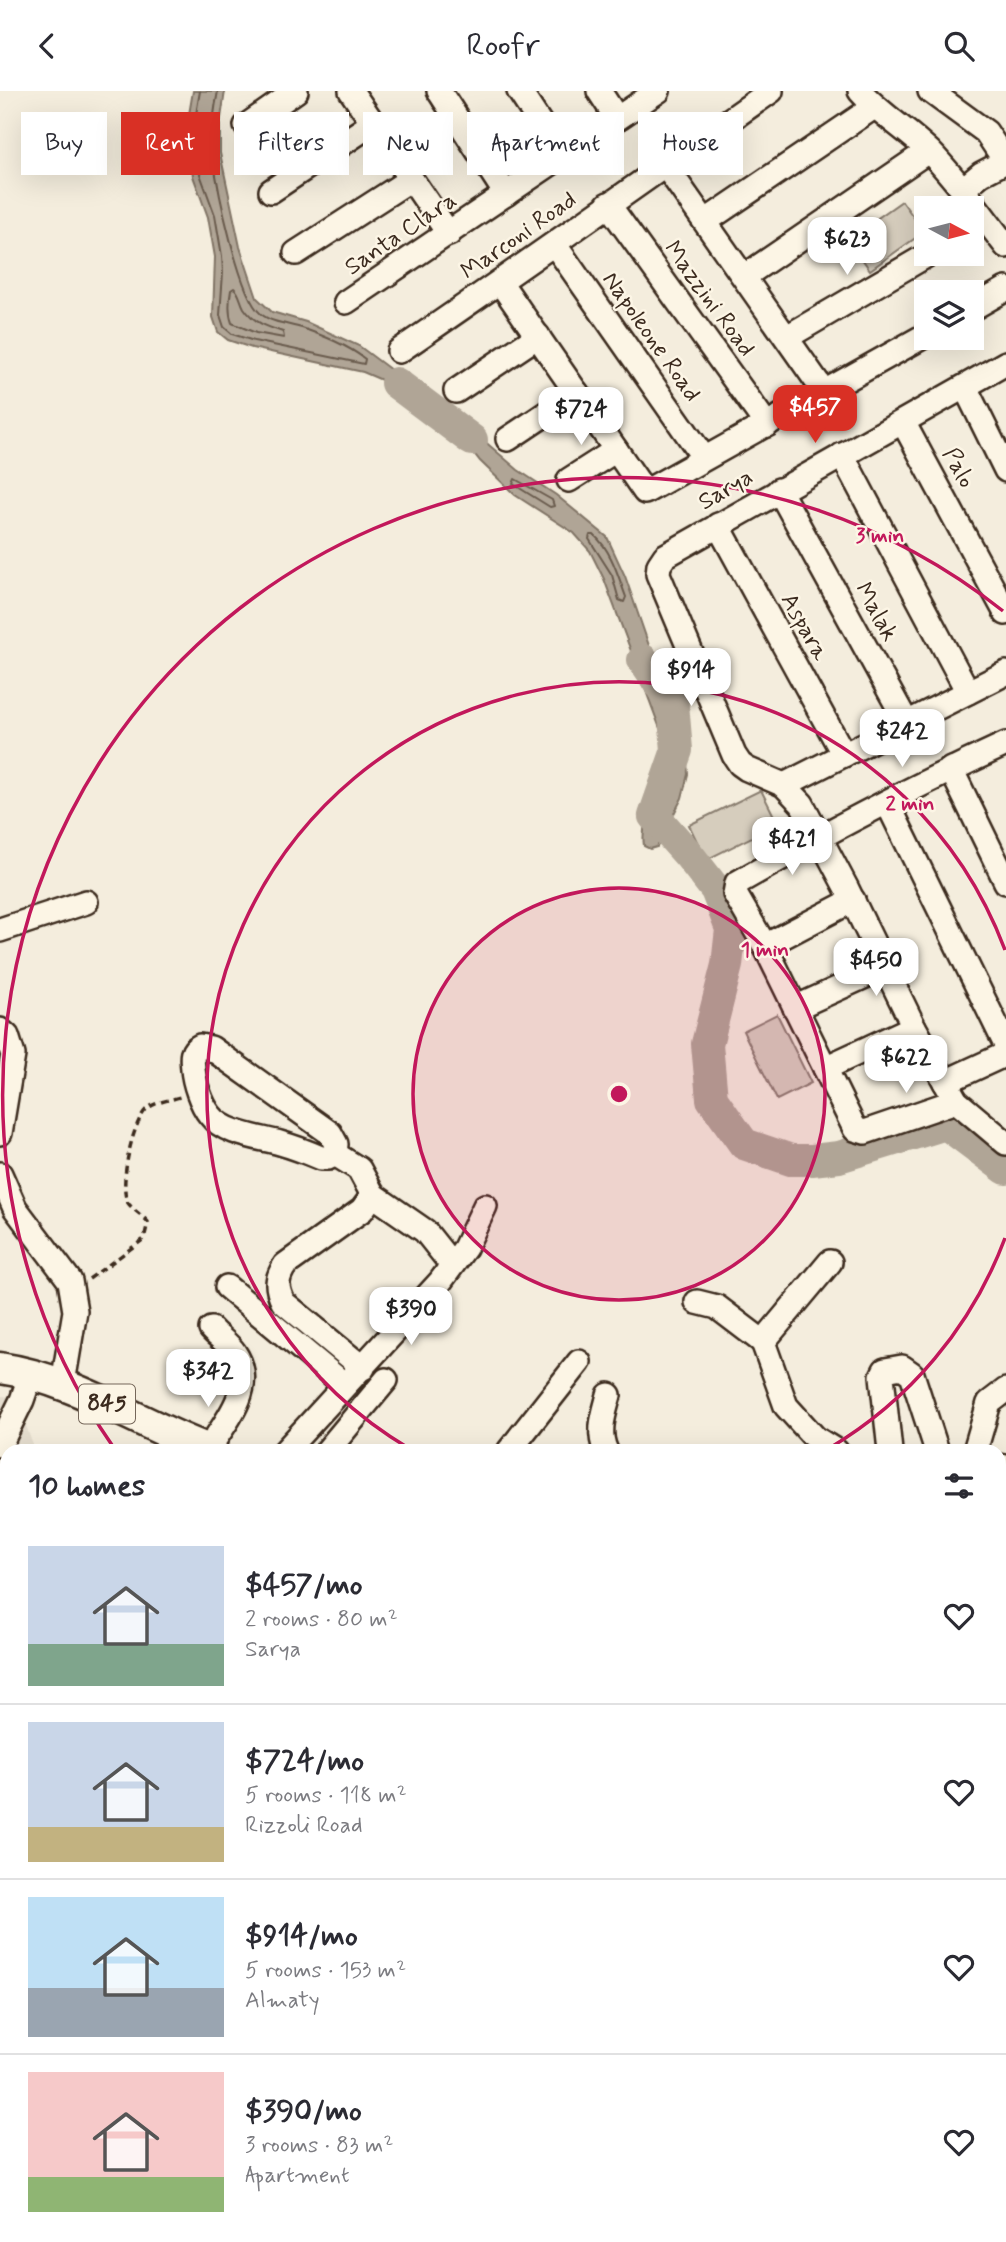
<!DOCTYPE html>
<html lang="en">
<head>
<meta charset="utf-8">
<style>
  :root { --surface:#fff; --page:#f2f2f3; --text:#2b2b33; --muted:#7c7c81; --line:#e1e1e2; --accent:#d93025 }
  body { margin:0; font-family:Mynerve,sans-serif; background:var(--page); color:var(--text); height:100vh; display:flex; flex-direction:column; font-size:26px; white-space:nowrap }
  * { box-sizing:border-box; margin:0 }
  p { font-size:23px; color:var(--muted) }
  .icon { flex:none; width:38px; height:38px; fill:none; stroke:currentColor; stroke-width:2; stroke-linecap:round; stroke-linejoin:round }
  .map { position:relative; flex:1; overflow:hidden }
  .drawer { position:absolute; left:0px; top:1353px; width:1006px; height:800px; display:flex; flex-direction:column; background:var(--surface); border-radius:21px 21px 0 0; box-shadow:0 7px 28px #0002 }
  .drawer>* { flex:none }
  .banner { position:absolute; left:21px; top:21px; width:964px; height:63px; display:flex; gap:14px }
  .needle { width:46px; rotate:97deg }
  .buttons { position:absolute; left:914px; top:105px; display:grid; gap:14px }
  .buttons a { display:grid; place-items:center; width:70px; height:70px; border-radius:0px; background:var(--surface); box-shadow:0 7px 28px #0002; font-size:35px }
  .price { position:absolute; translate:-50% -60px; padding:0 16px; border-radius:14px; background:#fff; color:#222; font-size:23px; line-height:46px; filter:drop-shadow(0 2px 4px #0008) }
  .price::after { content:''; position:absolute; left:50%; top:42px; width:21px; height:16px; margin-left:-10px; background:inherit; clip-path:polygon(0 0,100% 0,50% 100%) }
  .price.active { background:var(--accent); color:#fff }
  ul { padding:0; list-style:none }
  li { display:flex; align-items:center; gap:21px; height:175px; padding:0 28px }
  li+li { border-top:2px solid var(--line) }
  li span { display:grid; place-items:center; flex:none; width:196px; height:140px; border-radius:0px; color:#555 }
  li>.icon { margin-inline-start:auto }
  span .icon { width:84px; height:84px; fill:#fffc; stroke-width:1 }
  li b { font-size:30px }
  h2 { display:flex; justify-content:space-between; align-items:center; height:84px; padding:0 28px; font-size:30px }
  .pill { padding:0 24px; border-radius:0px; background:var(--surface); box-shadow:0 7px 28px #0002; font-size:24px; line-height:63px }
  .pill.active { background:var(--accent); color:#fff }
  header { display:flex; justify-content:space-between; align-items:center; height:91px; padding:0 28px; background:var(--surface); font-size:32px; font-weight:600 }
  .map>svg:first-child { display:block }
</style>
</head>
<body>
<header><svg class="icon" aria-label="back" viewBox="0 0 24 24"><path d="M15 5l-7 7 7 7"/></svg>Roofr<svg class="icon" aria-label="search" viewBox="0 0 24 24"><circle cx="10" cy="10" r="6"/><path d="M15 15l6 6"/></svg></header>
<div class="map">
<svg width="1006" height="2151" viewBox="0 0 1006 2151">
  <rect width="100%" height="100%" fill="#f4eddd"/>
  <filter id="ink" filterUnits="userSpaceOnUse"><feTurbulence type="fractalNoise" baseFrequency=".0143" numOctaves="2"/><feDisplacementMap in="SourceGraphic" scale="14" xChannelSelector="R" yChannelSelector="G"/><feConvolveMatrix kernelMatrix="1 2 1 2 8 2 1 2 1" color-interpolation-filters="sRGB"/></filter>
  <g filter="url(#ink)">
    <polygon fill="#e5ddce" points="0,1305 16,1306 35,1360 7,1360 7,1541 0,1544"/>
    <g fill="#d6cdbd" stroke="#887c6e" stroke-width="2">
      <polygon points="902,110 924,141 870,179 848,148"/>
      <polygon points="761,699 778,733 706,769 689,734"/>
      <polygon points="777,923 811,992 777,1009 743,940"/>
    </g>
    <path fill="#b0a596" stroke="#817466" stroke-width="2" d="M 193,0 L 225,0 L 220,34 L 220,62 L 240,156 L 257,207 L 272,221 L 306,231 L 359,255 L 475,342 L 518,379 L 556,404 L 607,446 L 625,485 L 686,662 L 688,683 L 682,707 L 657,756 L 650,758 L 644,755 C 639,721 667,692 668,659 L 604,488 L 590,460 L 574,442 L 515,404 L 480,370 L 452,334 L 398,296 L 363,281 L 252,257 L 228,249 L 218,241 L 213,226 L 215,166 L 208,126 L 193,85 L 187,35 Z"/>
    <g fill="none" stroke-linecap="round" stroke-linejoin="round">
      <g stroke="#6a5b4e" stroke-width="2">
        <path d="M 200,0 L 194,35 L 200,83 L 215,124 L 222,165 L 223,182 L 220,224 L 224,236 L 232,243 L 254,250 L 364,273 L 365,268 C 347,254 324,245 302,237 C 289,233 272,232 261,223 C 239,206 217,95 213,65 C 210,44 214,20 218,0"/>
        <path d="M 234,197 C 240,202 240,210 244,217 C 254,232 267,236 283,241 L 284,247 L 256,242 L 232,232 C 228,221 229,210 231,199 Z"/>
        <polygon points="515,388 552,409 554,415 550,416 513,393"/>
        <path d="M 590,444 L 594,444 C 612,460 618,485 626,506 L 624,511 L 619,509 L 612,484 L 589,448 Z"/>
        <path d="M 678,676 C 687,693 665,720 659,737 L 654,739 L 653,732 L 674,678 Z"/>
      </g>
      <g stroke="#b0a596" stroke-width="32">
        <polyline points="396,292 472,349"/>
        <polyline points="643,569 673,613 677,659 654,725 688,763 716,799 731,838 727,874 707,953 712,1008 744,1053 791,1069 812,1069 839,1066 946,1033 1006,1078"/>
      </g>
      <g stroke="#3b2a1e" stroke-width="28">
        <g id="minor">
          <polyline points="351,0 449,143"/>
          <polyline points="439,0 506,103"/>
          <polyline points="519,0 561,64"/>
          <polyline points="599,0 616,26"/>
          <path d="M 860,0 C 881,24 908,39 930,61 C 958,90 981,123 1006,155"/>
          <polyline points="930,0 986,41 1006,71"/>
          <polyline points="246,35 296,0"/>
          <polyline points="665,74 825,302"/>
          <polyline points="963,98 981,83 1006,70"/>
          <polyline points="271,100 373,32"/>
          <polyline points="608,113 767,334"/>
          <polyline points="706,130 874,16"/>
          <polyline points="555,154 704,367"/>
          <polyline points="296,162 411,88"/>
          <polyline points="745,185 928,60"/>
          <polyline points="500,191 645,401 926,244"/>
          <polyline points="346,211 658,0"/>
          <polyline points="971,218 1006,198"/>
          <polyline points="787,246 929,163"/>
          <path d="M 399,260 C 524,175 647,87 771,0"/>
          <polyline points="1006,272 665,465 659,474 658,483 734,664 740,673 747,678 784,694 802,713 847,798 914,936 956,1010 1006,1052"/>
          <polyline points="965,296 1006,379"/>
          <polyline points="456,300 538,245"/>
          <polyline points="903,331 1006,522"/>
          <polyline points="508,348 577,302"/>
          <polyline points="842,364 968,601"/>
          <polyline points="569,389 616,359"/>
          <polyline points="779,399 907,632"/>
          <polyline points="718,434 844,664"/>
          <polyline points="951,678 1006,791"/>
          <polyline points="784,694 1006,582"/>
          <polyline points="887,711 1006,954"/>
          <polyline points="0,839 86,811"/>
          <polyline points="765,855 853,809"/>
          <polyline points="795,917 885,876"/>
          <polyline points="0,939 7,945 13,964 0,1042"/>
          <path d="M 200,955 L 211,957 L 330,1042 L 336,1053 L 335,1063 L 328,1067 L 321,1067 C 307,1061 294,1056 280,1052 C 258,1046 224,1043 210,1024 C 201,1013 194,991 193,978 C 192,967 190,960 200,955 Z"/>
          <polyline points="825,977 914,936"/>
          <polyline points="945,991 1006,963"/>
          <path d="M 956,1010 L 865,1041 L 855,1038 L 765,855 L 735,803 L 737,792 C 825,742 914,695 1006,653"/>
          <polyline points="335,1063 359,1078 373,1104 425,1140 452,1174"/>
          <polyline points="0,1083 15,1117 70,1190 75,1220 63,1292"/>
          <polyline points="830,1171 763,1251 786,1315 815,1347 836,1360"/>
          <polyline points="227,1196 345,1294"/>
          <polyline points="697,1211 717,1216 763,1251"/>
          <path d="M 363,1277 L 283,1211 C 276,1196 276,1188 285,1174 L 362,1119 L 373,1104"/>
          <polyline points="0,1354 22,1309 31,1283"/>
          <path d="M 208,1359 C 226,1329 258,1296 234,1261 C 229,1253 218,1246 211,1238"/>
          <polyline points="285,1360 440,1191 465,1157 485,1115"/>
          <polyline points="327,1360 386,1289"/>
          <polyline points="509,1360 579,1271"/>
          <path d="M 606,1360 C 597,1341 604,1323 609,1304"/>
          <polyline points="890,1360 882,1285 885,1279 902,1276 912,1283 937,1360"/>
          <polyline points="975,1360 989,1312 1006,1299"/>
          <polyline points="999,1375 1006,1376"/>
          <polyline points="0,1651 7,1646"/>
          <polyline points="0,1724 7,1719"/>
          <polyline points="0,1796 7,1791"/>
          <polyline points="0,1848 7,1851"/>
          <polyline points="0,1912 7,1907"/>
          <polyline points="0,1983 7,1983"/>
          <polyline points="0,2093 7,2092"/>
          <polyline points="53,2146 57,2151"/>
          <polyline points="474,2146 476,2151"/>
          <polyline points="240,2150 244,2151"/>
          <polyline points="128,2151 133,2146"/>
          <polyline points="262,2151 273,2146"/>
          <polyline points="861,2151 863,2146"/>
        </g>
      </g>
      <g stroke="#3b2a1e" stroke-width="35">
        <g id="major">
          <path d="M 0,1277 C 76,1288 140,1334 212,1360"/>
          <polyline points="999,1412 1006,1411"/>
        </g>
      </g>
      <path stroke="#3b2a1e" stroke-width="3.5" stroke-dasharray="7 5" stroke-linecap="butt" d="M 89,1188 L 144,1148 L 148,1131 C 142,1124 133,1119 128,1112 C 118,1096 133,1027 148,1017 C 156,1011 170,1009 180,1006"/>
      <use href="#minor" stroke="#fcf5e5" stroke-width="23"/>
      <use href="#major" stroke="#fcf5e5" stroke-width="30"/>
    </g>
  </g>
  <circle cx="619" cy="1003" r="206" fill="#c2185b" fill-opacity=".12"/>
  <g fill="none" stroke="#c2185b" stroke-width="3.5">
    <circle cx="619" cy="1003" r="206"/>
    <path d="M1005 1147A412 412 0 0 1 828 1358M410 1358A412 412 0 1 1 1005 859"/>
    <path d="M114 1357A617 617 0 0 1 1003 520"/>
  </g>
  <g text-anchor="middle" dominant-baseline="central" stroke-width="5" stroke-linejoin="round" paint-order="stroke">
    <rect fill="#fcf5e5" stroke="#75675a" stroke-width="2" x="79" y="1293.5" width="56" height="39" rx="5"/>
    <g font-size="23" font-weight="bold" fill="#3b2a1e">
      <text x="107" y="1313">845</text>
    </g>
    <g font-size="24" fill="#3b2a1e" stroke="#fcf5e5">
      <text transform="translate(401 143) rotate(-34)">Santa Clara</text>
      <text transform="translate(519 145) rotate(-35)">Marconi Road</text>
      <text transform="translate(709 208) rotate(54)">Mazzini Road</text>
      <text transform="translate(651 246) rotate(55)">Napoleone Road</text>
      <text transform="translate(958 377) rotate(62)">Palo</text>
      <text transform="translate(726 399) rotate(-30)">Sarya</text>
      <text transform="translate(876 521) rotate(61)">Malak</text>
      <text transform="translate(804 536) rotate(61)">Aspara</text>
    </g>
  </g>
  <circle cx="619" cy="1003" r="10" fill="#c2185b" stroke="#fcf5e5" stroke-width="3.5"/>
  <g font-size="21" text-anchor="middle" font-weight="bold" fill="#c2185b" stroke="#fcf5e5" stroke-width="5" stroke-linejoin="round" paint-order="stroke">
    <text x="880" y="451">3 min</text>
    <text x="910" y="719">2 min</text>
    <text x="765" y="865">1 min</text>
  </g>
</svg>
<div class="buttons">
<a><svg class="needle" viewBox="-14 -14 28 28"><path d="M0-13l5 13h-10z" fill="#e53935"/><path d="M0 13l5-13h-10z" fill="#7c7c81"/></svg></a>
<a><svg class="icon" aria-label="layers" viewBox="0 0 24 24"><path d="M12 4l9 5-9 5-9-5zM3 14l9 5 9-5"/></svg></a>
</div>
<b class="price" style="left:847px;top:186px">$623</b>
<b class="price active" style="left:815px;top:354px">$457</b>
<b class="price" style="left:581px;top:356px">$724</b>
<b class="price" style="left:691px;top:617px">$914</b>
<b class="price" style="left:902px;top:678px">$242</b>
<b class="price" style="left:792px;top:786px">$421</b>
<b class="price" style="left:876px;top:907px">$450</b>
<b class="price" style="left:906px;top:1004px">$622</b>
<b class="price" style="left:411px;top:1256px">$390</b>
<b class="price" style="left:208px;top:1318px">$342</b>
<div class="banner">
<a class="pill">Buy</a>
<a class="pill active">Rent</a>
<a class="pill">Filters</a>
<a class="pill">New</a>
<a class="pill">Apartment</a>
<a class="pill">House</a>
</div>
<section class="drawer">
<h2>10 homes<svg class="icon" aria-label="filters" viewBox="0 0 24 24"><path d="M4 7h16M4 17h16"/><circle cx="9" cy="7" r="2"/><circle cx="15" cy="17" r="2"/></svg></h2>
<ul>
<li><span style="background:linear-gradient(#c9d6e8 70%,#7fa58c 0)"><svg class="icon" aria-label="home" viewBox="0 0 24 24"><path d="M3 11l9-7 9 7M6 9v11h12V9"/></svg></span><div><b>$457/mo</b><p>2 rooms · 80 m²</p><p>Sarya</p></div><svg class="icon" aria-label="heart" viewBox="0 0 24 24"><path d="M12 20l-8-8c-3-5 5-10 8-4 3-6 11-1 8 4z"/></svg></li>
<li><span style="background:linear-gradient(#c9d6e8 75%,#c2b280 0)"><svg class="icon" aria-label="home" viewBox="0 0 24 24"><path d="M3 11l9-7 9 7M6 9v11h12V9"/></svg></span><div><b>$724/mo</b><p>5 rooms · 118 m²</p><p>Rizzoli Road</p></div><svg class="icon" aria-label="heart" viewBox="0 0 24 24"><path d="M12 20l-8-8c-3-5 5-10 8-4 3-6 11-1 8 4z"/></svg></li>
<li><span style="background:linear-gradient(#bfe0f5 65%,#9aa5b1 0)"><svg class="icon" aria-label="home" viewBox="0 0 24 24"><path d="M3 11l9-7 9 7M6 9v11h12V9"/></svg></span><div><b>$914/mo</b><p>5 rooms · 153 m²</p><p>Almaty</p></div><svg class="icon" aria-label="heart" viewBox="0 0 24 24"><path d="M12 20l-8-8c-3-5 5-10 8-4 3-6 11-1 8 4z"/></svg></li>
<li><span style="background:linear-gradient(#f6c9c9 75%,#8fb573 0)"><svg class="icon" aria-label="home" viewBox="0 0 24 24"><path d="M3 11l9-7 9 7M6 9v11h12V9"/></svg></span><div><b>$390/mo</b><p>3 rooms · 83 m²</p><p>Apartment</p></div><svg class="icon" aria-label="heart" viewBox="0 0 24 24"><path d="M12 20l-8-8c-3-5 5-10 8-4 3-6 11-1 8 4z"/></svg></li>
</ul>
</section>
</div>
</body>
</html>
